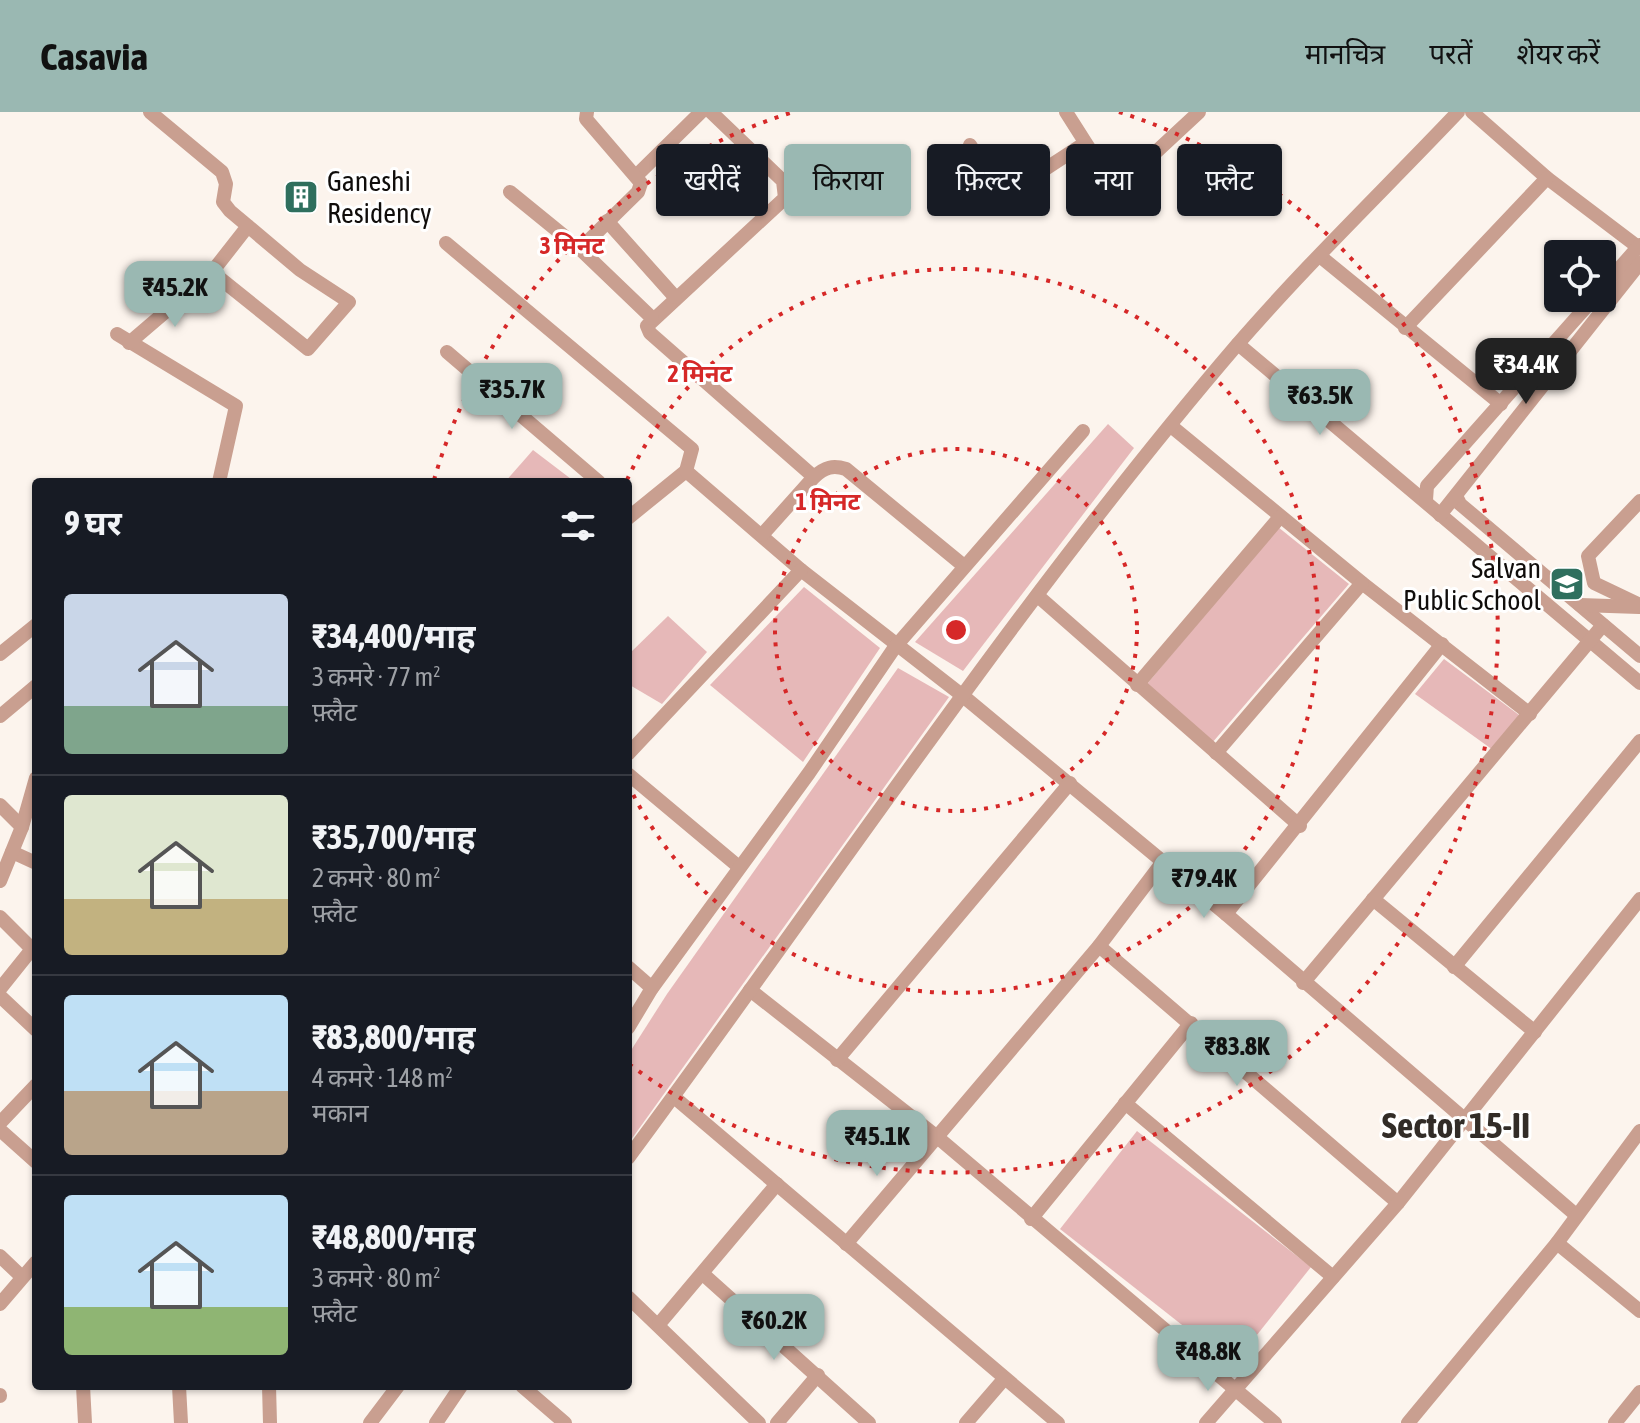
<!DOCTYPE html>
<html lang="hi">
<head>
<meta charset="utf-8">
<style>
  :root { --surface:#171b24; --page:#242831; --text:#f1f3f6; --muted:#9ea1a6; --line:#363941; --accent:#9ab8b2 }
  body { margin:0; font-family:"Asap Condensed","Noto Sans Devanagari",sans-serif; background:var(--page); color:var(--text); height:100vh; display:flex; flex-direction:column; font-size:30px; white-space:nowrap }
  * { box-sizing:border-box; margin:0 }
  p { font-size:26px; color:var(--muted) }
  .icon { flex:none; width:44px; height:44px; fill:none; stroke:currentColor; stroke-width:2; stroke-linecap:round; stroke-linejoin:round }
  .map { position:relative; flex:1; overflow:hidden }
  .panel { position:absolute; left:32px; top:366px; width:600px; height:912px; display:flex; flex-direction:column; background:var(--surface); border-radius:8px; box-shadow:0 2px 6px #0004 }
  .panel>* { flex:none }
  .hud { position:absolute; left:656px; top:32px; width:760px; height:72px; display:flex; gap:16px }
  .buttons { position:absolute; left:1544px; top:128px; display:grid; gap:16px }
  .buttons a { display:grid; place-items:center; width:72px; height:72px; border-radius:8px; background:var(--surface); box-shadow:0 2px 6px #0004; font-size:40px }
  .price { position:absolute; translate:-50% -68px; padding:0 18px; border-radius:16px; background:var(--accent); color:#111; font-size:26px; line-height:52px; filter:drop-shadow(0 2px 4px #0008) }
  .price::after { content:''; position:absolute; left:50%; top:48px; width:24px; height:18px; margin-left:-12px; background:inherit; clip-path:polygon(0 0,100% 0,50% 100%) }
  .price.on { background:#222; color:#fff }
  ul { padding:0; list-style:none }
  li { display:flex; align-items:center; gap:24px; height:200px; padding:0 32px }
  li+li { border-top:2px solid var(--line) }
  li span { display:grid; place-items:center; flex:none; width:224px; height:160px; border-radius:8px; color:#555 }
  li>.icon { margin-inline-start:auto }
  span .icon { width:96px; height:96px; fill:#fffc; stroke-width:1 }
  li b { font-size:34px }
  h2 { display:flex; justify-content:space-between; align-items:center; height:96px; padding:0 32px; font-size:34px }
  .chip { padding:0 28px; border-radius:8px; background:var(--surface); box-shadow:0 2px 6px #0004; font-size:28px; line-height:72px }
  .chip.on { background:var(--accent); color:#111 }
  header { display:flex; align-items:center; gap:48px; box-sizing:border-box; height:112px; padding:0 40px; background:var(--accent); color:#111 }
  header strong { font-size:38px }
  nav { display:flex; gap:44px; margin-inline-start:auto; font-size:28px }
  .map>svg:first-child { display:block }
</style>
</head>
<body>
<header>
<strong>Casavia</strong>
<nav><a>मानचित्र</a><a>परतें</a><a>शेयर करें</a></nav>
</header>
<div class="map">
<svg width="1640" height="1311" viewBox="0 0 1640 1311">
  <rect width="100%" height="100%" fill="#fcf4ed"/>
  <g fill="#e6b8b8">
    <polygon points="1108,312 1134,336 963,559 915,530"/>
    <polygon points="533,338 575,370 505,370"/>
    <polygon points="1278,415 1349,472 1212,631 1147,572"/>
    <polygon points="804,475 880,536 803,650 710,573"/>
    <polygon points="668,504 707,540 662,592 628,572 628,543"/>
    <polygon points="1444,547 1519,603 1493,638 1415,582"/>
    <polygon points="898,556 949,585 628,1032 628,943 667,882"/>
    <polygon points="1137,1019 1311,1155 1233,1253 1060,1117"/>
  </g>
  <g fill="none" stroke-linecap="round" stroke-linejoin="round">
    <g stroke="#c99f90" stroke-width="14">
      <polyline points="150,0 222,60 226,72 223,90 230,99 300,158 349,190 308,237 212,160 248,114"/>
      <polyline points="711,0 783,69 785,86 647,214 650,221 814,365"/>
      <polyline points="1066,0 1108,66 1120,69 1129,65 1199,0"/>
      <polyline points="1472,0 1547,66 1638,135"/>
      <polyline points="970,33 1000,80 1007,82 1085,31"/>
      <polyline points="636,64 701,0"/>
      <polyline points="510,80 580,137 638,80 641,71 586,7 587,0"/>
      <polyline points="607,109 675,185"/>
      <polyline points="446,131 692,337 686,359 628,406"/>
      <polyline points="580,137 652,206"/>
      <polyline points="1321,145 1501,292"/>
      <polyline points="1602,176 1640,133"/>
      <polyline points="1405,216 1547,66"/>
      <polyline points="117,222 236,294 219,370"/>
      <polyline points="129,231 212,160"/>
      <polyline points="1238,232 1640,571"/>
      <polyline points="447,240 599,370"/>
      <polyline points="1171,314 1362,471 1530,602"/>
      <polyline points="686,359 801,458 963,584 1226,802 1576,1103"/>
      <polyline points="1457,386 1460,392 1640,544"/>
      <polyline points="1426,388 1427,374 1594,186"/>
      <polyline points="1640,389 1588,444 1594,471 1640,493"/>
      <polyline points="1440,403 1640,151"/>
      <path d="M 762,423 L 814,365 C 825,355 833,353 846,357 L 964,454"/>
      <polyline points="1039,485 1300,714"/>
      <polyline points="1580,493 1639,495"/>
      <polyline points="0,542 36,513"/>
      <polyline points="1137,573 1280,405"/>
      <polyline points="0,604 36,574"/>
      <polyline points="1216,641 1362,471"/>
      <polyline points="628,642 801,458"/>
      <polyline points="628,662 739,755"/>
      <polyline points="0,693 22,715"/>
      <polyline points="12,740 36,751"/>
      <polyline points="0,769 22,715 36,666"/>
      <polyline points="1373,787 1535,920"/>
      <polyline points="1226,802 1442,532"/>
      <polyline points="0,805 32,837 0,877"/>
      <polyline points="1099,834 1398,1091"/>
      <polyline points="628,855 652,876"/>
      <polyline points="1454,855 1640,629"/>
      <polyline points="1303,871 1603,513"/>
      <polyline points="750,878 936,1024 1275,1311"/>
      <polyline points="0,884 36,918"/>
      <polyline points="628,916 652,876 809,661 895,535 1083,319"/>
      <polyline points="837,948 1070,671"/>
      <polyline points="674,985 1058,1311"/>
      <polyline points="1125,991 1333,1165"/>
      <polyline points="0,1011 36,973"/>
      <polyline points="0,1018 36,1050"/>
      <path d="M 628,1046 C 829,775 1016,491 1236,234 C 1306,153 1384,78 1458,0"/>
      <polyline points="1031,1107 1191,911"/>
      <polyline points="1557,1131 1640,1199"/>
      <polyline points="846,1132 1099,834 1162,751"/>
      <polyline points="0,1144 22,1165"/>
      <polyline points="703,1162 869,1311"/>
      <polyline points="628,1185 759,1311"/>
      <polyline points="0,1192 36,1150"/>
      <polyline points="659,1212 777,1072"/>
      <polyline points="83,1274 85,1311"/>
      <polyline points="179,1274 181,1311"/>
      <polyline points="269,1274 270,1311"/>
      <polyline points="522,1274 565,1311"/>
      <polyline points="0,1283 0,1284"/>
      <polyline points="370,1311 398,1274"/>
      <polyline points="436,1311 461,1274"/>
      <polyline points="777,1311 818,1263"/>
      <polyline points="966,1311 1004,1267"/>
      <polyline points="1206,1311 1398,1091 1640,787"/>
      <polyline points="1408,1311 1557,1131 1640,1019"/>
      <polyline points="1615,1311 1640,1280"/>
    </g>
  </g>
  <g fill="none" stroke="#d62828" stroke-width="4" stroke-dasharray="4 8">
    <circle cx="956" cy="518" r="181"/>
    <path d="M627 368A362 362 0 1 1 629 674"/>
    <path d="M434 368A543 543 0 0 1 793 0M1119 0A543 543 0 1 1 629 952"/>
  </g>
  <defs>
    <g id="building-square" transform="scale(1.8)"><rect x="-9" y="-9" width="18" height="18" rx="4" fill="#2f6f5e" stroke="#fff"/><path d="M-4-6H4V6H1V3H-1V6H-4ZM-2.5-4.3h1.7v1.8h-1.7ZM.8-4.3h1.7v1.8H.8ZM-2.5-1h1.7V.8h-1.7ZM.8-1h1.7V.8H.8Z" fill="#fff"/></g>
    <g id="school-square" transform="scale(1.8)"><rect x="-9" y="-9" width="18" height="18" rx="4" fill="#2f6f5e" stroke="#fff"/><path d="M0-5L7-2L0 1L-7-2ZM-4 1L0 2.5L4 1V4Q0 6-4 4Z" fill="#fff"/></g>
  </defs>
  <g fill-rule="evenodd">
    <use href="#building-square" x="301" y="85"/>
    <use href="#school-square" x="1567" y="472"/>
  </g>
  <g text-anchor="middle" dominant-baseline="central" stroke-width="6" stroke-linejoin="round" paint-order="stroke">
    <g font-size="28" fill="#100d0b" stroke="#fff" text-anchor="start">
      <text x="327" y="69">Ganeshi<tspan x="327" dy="32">Residency</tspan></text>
      <text x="1541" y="456" text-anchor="end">Salvan<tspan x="1541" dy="32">Public School</tspan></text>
    </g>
    <g font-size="36" font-weight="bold" fill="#322c27" stroke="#fff">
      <text x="1456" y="1013">Sector 15-II</text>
    </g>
  </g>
  <circle cx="956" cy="518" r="12" fill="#d62828" stroke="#fff" stroke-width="4"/>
  <g font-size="24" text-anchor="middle" font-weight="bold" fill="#d62828" stroke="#fff" stroke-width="6" stroke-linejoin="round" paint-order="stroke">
    <text x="572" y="142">3 मिनट</text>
    <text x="700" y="270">2 मिनट</text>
    <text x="828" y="398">1 मिनट</text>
  </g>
</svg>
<div class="buttons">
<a><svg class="icon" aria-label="locate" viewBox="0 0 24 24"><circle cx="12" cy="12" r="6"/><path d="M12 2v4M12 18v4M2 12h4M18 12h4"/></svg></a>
</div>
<b class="price" style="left:175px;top:217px">₹45.2K</b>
<b class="price on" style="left:1526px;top:294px">₹34.4K</b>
<b class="price" style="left:512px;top:319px">₹35.7K</b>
<b class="price" style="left:1320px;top:325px">₹63.5K</b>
<b class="price" style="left:1204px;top:808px">₹79.4K</b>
<b class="price" style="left:1237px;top:976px">₹83.8K</b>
<b class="price" style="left:877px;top:1066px">₹45.1K</b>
<b class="price" style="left:774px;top:1250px">₹60.2K</b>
<b class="price" style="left:1208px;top:1281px">₹48.8K</b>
<div class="hud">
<a class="chip">खरीदें</a>
<a class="chip on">किराया</a>
<a class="chip">फ़िल्टर</a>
<a class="chip">नया</a>
<a class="chip">फ़्लैट</a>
</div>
<section class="panel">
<h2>9 घर<svg class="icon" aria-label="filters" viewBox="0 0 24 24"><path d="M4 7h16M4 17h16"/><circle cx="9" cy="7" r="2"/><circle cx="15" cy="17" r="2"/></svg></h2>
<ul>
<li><span style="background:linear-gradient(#c9d6e8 70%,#7fa58c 0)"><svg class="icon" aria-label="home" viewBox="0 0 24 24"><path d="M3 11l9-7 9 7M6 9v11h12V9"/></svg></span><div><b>₹34,400/माह</b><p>3 कमरे · 77 m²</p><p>फ़्लैट</p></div></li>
<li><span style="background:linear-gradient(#dfe7d0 65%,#c2b280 0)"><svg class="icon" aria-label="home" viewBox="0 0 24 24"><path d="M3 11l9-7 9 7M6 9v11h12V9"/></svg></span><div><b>₹35,700/माह</b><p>2 कमरे · 80 m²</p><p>फ़्लैट</p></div></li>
<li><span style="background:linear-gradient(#bfe0f5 60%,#b9a48a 0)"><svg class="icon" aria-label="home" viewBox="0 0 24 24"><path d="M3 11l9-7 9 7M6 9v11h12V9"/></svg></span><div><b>₹83,800/माह</b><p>4 कमरे · 148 m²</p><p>मकान</p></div></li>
<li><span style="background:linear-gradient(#bfe0f5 70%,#8fb573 0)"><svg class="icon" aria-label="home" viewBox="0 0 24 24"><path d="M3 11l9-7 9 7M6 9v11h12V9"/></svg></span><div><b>₹48,800/माह</b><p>3 कमरे · 80 m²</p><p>फ़्लैट</p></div></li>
</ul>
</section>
</div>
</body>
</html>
